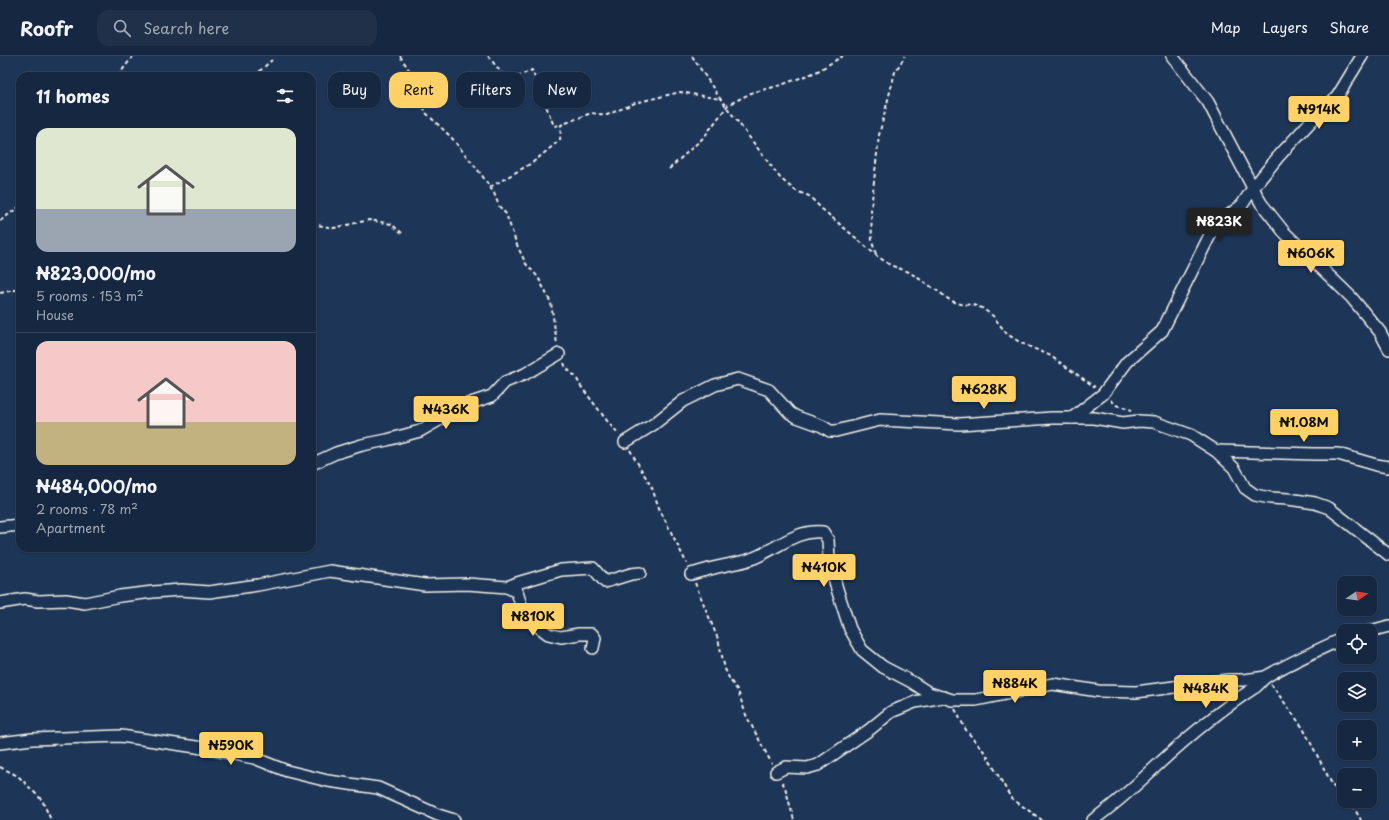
<!DOCTYPE html>
<html lang="en">
<head>
<meta charset="utf-8">
<style>
  :root { --surface:#162841; --page:#1f3048; --text:#f1f3f6; --muted:#9ea6b1; --line:#35445a; --accent:#ffd166 }
  body { margin:0; font-family:"Playpen Sans",sans-serif; background:var(--page); color:var(--text); height:100vh; display:flex; flex-direction:column; font-size:15px; white-space:nowrap }
  * { box-sizing:border-box; margin:0 }
  p { font-size:13px; color:var(--muted) }
  .icon { flex:none; width:22px; height:22px; fill:none; stroke:currentColor; stroke-width:2; stroke-linecap:round; stroke-linejoin:round }
  .map { position:relative; flex:1; overflow:hidden }
  .details { position:absolute; left:16px; top:16px; width:300px; height:480px; display:flex; flex-direction:column; background:var(--surface); border-radius:12px; box-shadow:0 1px 3px #0004,0 0 0 1px var(--line) }
  .details>* { flex:none }
  .top-card { position:absolute; left:328px; top:16px; width:380px; height:36px; display:flex; gap:8px }
  .needle { width:26px; rotate:77deg }
  .controls { position:absolute; left:1337px; top:520px; display:grid; gap:8px }
  .controls a { display:grid; place-items:center; width:40px; height:40px; border-radius:8px; background:var(--surface); box-shadow:0 1px 3px #0004,0 0 0 1px var(--line); font-size:20px }
  .price { position:absolute; translate:-50% -34px; padding:0 9px; border-radius:4px; background:var(--accent); color:#111; font-size:13px; line-height:26px; filter:drop-shadow(0 1px 2px #0008) }
  .price::after { content:''; position:absolute; left:50%; top:24px; width:12px; height:9px; margin-left:-6px; background:inherit; clip-path:polygon(0 0,100% 0,50% 100%) }
  .price.selected { background:#222; color:#fff }
  ul { padding:0; list-style:none }
  li { display:grid; align-content:center; gap:8px; height:212px; padding:0 20px }
  li+li { border-top:1px solid var(--line) }
  li span { display:grid; place-items:center; height:124px; border-radius:12px; color:#555 }
  li>.icon { margin-inline-start:auto }
  span .icon { width:72px; height:72px; fill:#fffc; stroke-width:1 }
  li b { font-size:17px }
  h2 { display:flex; justify-content:space-between; align-items:center; height:48px; padding:0 20px; font-size:17px }
  .tag { padding:0 14px; border-radius:12px; background:var(--surface); box-shadow:0 1px 3px #0004,0 0 0 1px var(--line); font-size:14px; line-height:36px }
  .tag.selected { background:var(--accent); color:#111 }
  header { display:flex; align-items:center; gap:24px; box-sizing:border-box; height:56px; padding:0 20px; background:var(--surface); border-bottom:1px solid var(--line) }
  header strong { font-size:19px }
  nav { display:flex; gap:22px; margin-inline-start:auto; font-size:14px }
  .search { width:280px; height:36px; background:var(--page); display:flex; align-items:center; gap:10px; box-sizing:border-box; padding:0 14px; border-radius:12px; color:var(--muted); font-size:15px }
  .map>svg:first-child { display:block }
</style>
</head>
<body>
<header>
<strong>Roofr</strong>
<div class="search"><svg class="icon" aria-label="search" viewBox="0 0 24 24"><circle cx="10" cy="10" r="6"/><path d="M15 15l6 6"/></svg>Search here</div>
<nav><a>Map</a><a>Layers</a><a>Share</a></nav>
</header>
<div class="map">
<svg width="1389" height="764" viewBox="0 0 1389 764">
  <rect width="100%" height="100%" fill="#1d3557"/>
  <filter id="ink" filterUnits="userSpaceOnUse"><feTurbulence type="fractalNoise" baseFrequency=".025" numOctaves="2"/><feDisplacementMap in="SourceGraphic" scale="8" xChannelSelector="R" yChannelSelector="G"/><feConvolveMatrix kernelMatrix="1 2 1 2 8 2 1 2 1" color-interpolation-filters="sRGB"/></filter>
  <g filter="url(#ink)">
    <g fill="none" stroke-linecap="round" stroke-linejoin="round">
      <g stroke="#f4f1e8" stroke-width="14">
        <g id="street">
          <polyline points="1362,0 1337,41 1315,61 1278,101 1253,132 1261,147 1284,176 1351,241 1380,276 1389,293"/>
          <polyline points="1072,362 1103,338 1127,306 1162,275 1214,171 1242,149 1253,132 1208,46 1172,0"/>
          <polyline points="625,386 654,368 683,345 715,329 738,323 769,334 790,357 797,361 822,370 830,375 836,375 880,364 959,368 1052,362 1094,362 1123,367 1139,365 1154,366 1191,379 1216,395 1234,412 1245,432 1255,439 1270,442 1288,443 1315,447 1329,452 1389,499"/>
          <polyline points="1216,395 1314,398 1338,398 1376,409 1389,411"/>
          <polyline points="312,408 336,397 362,389 387,384 420,375 465,349 492,340 505,326 525,318 559,298"/>
          <polyline points="0,471 20,469"/>
          <path d="M 691,518 C 703,515 715,511 727,509 C 735,507 744,506 751,503 C 776,494 795,473 823,476 L 828,484 L 829,502 L 837,533 L 850,573 L 862,594 L 883,611 L 910,625 L 929,637 L 941,641"/>
          <polyline points="507,531 517,536 522,552 531,565 548,578 561,581 579,578 592,578 595,582 593,592"/>
          <polyline points="0,547 25,543 38,545 66,544 85,547 120,540 153,536 181,534 209,536 258,529 330,515 425,529 467,528 507,531 517,527 561,514 593,512 605,526 631,518 640,517"/>
          <polyline points="1370,575 1389,570"/>
          <polyline points="0,687 32,683 121,680 203,692 254,702 287,715 328,725 378,732 438,759 454,764"/>
          <polyline points="776,716 786,711 807,712 818,709 869,674 891,656 915,646 943,641 952,644 976,644 1053,628 1098,635 1136,636 1204,627 1229,624 1244,624 1266,621"/>
          <path d="M 1093,764 C 1114,749 1133,732 1151,715 C 1183,685 1217,656 1254,632 C 1259,629 1262,623 1267,620 C 1291,606 1318,594 1344,582"/>
        </g>
      </g>
      <g stroke="#f4f1e8" stroke-width="2" stroke-dasharray="4 3" stroke-linecap="butt">
        <polyline points="400,0 409,14 426,57 451,81 481,118 494,137 499,150 506,158 517,189 526,208 538,221 551,247 557,288"/>
        <polyline points="488,0 508,25 532,14 554,70 561,69"/>
        <polyline points="692,0 719,41 765,102 781,123 796,135 809,140 822,153 877,200 890,209 909,216 939,236 951,245 961,248 973,249 982,252 993,260 1007,278 1021,287 1049,299 1095,331"/>
        <polyline points="118,20 133,0"/>
        <polyline points="254,20 272,4"/>
        <polyline points="669,113 704,81 728,49 751,37 781,29 816,16 843,0"/>
        <polyline points="490,131 532,107 560,84 561,69 591,57 607,59 635,47 680,36 720,43"/>
        <polyline points="0,165 20,150"/>
        <polyline points="312,168 334,172 369,164 391,168 402,177"/>
        <polyline points="876,198 872,186 871,153 879,79 895,16 905,0"/>
        <polyline points="0,237 20,233"/>
        <polyline points="564,307 566,312 576,321 580,329 608,366 618,378"/>
        <polyline points="1111,344 1116,349 1132,354"/>
        <polyline points="630,394 652,432 659,452 687,508"/>
        <polyline points="695,527 718,583 725,613 730,624 738,635 746,659 772,708"/>
        <polyline points="1271,628 1303,672 1333,730 1344,742"/>
        <polyline points="955,653 966,674 986,698 1011,742 1042,764"/>
        <polyline points="0,711 18,720 42,744 51,764"/>
        <polyline points="782,726 785,731 794,764"/>
        <polyline points="1347,745 1354,752 1361,764"/>
      </g>
      <use href="#street" stroke="#1d3557" stroke-width="11"/>
    </g>
  </g>
</svg>
<div class="controls">
<a><svg class="needle" viewBox="-14 -14 28 28"><path d="M0-13l5 13h-10z" fill="#e53935"/><path d="M0 13l5-13h-10z" fill="#9ea6b1"/></svg></a>
<a><svg class="icon" aria-label="locate" viewBox="0 0 24 24"><circle cx="12" cy="12" r="6"/><path d="M12 2v4M12 18v4M2 12h4M18 12h4"/></svg></a>
<a><svg class="icon" aria-label="layers" viewBox="0 0 24 24"><path d="M12 4l9 5-9 5-9-5zM3 14l9 5 9-5"/></svg></a>
<a>+</a>
<a>−</a>
</div>
<b class="price" style="left:1319px;top:74px">₦914K</b>
<b class="price selected" style="left:1219px;top:186px">₦823K</b>
<b class="price" style="left:1311px;top:218px">₦606K</b>
<b class="price" style="left:984px;top:354px">₦628K</b>
<b class="price" style="left:446px;top:374px">₦436K</b>
<b class="price" style="left:1304px;top:387px">₦1.08M</b>
<b class="price" style="left:824px;top:532px">₦410K</b>
<b class="price" style="left:533px;top:581px">₦810K</b>
<b class="price" style="left:1015px;top:648px">₦884K</b>
<b class="price" style="left:1206px;top:653px">₦484K</b>
<b class="price" style="left:231px;top:710px">₦590K</b>
<div class="top-card">
<a class="tag">Buy</a>
<a class="tag selected">Rent</a>
<a class="tag">Filters</a>
<a class="tag">New</a>
</div>
<section class="details">
<h2>11 homes<svg class="icon" aria-label="filters" viewBox="0 0 24 24"><path d="M4 7h16M4 17h16"/><circle cx="9" cy="7" r="2"/><circle cx="15" cy="17" r="2"/></svg></h2>
<ul>
<li><span style="background:linear-gradient(#dfe7d0 65%,#9aa5b1 0)"><svg class="icon" aria-label="home" viewBox="0 0 24 24"><path d="M3 11l9-7 9 7M6 9v11h12V9"/></svg></span><div><b>₦823,000/mo</b><p>5 rooms · 153 m²</p><p>House</p></div></li>
<li><span style="background:linear-gradient(#f6c9c9 65%,#c2b280 0)"><svg class="icon" aria-label="home" viewBox="0 0 24 24"><path d="M3 11l9-7 9 7M6 9v11h12V9"/></svg></span><div><b>₦484,000/mo</b><p>2 rooms · 78 m²</p><p>Apartment</p></div></li>
</ul>
</section>
</div>
</body>
</html>
